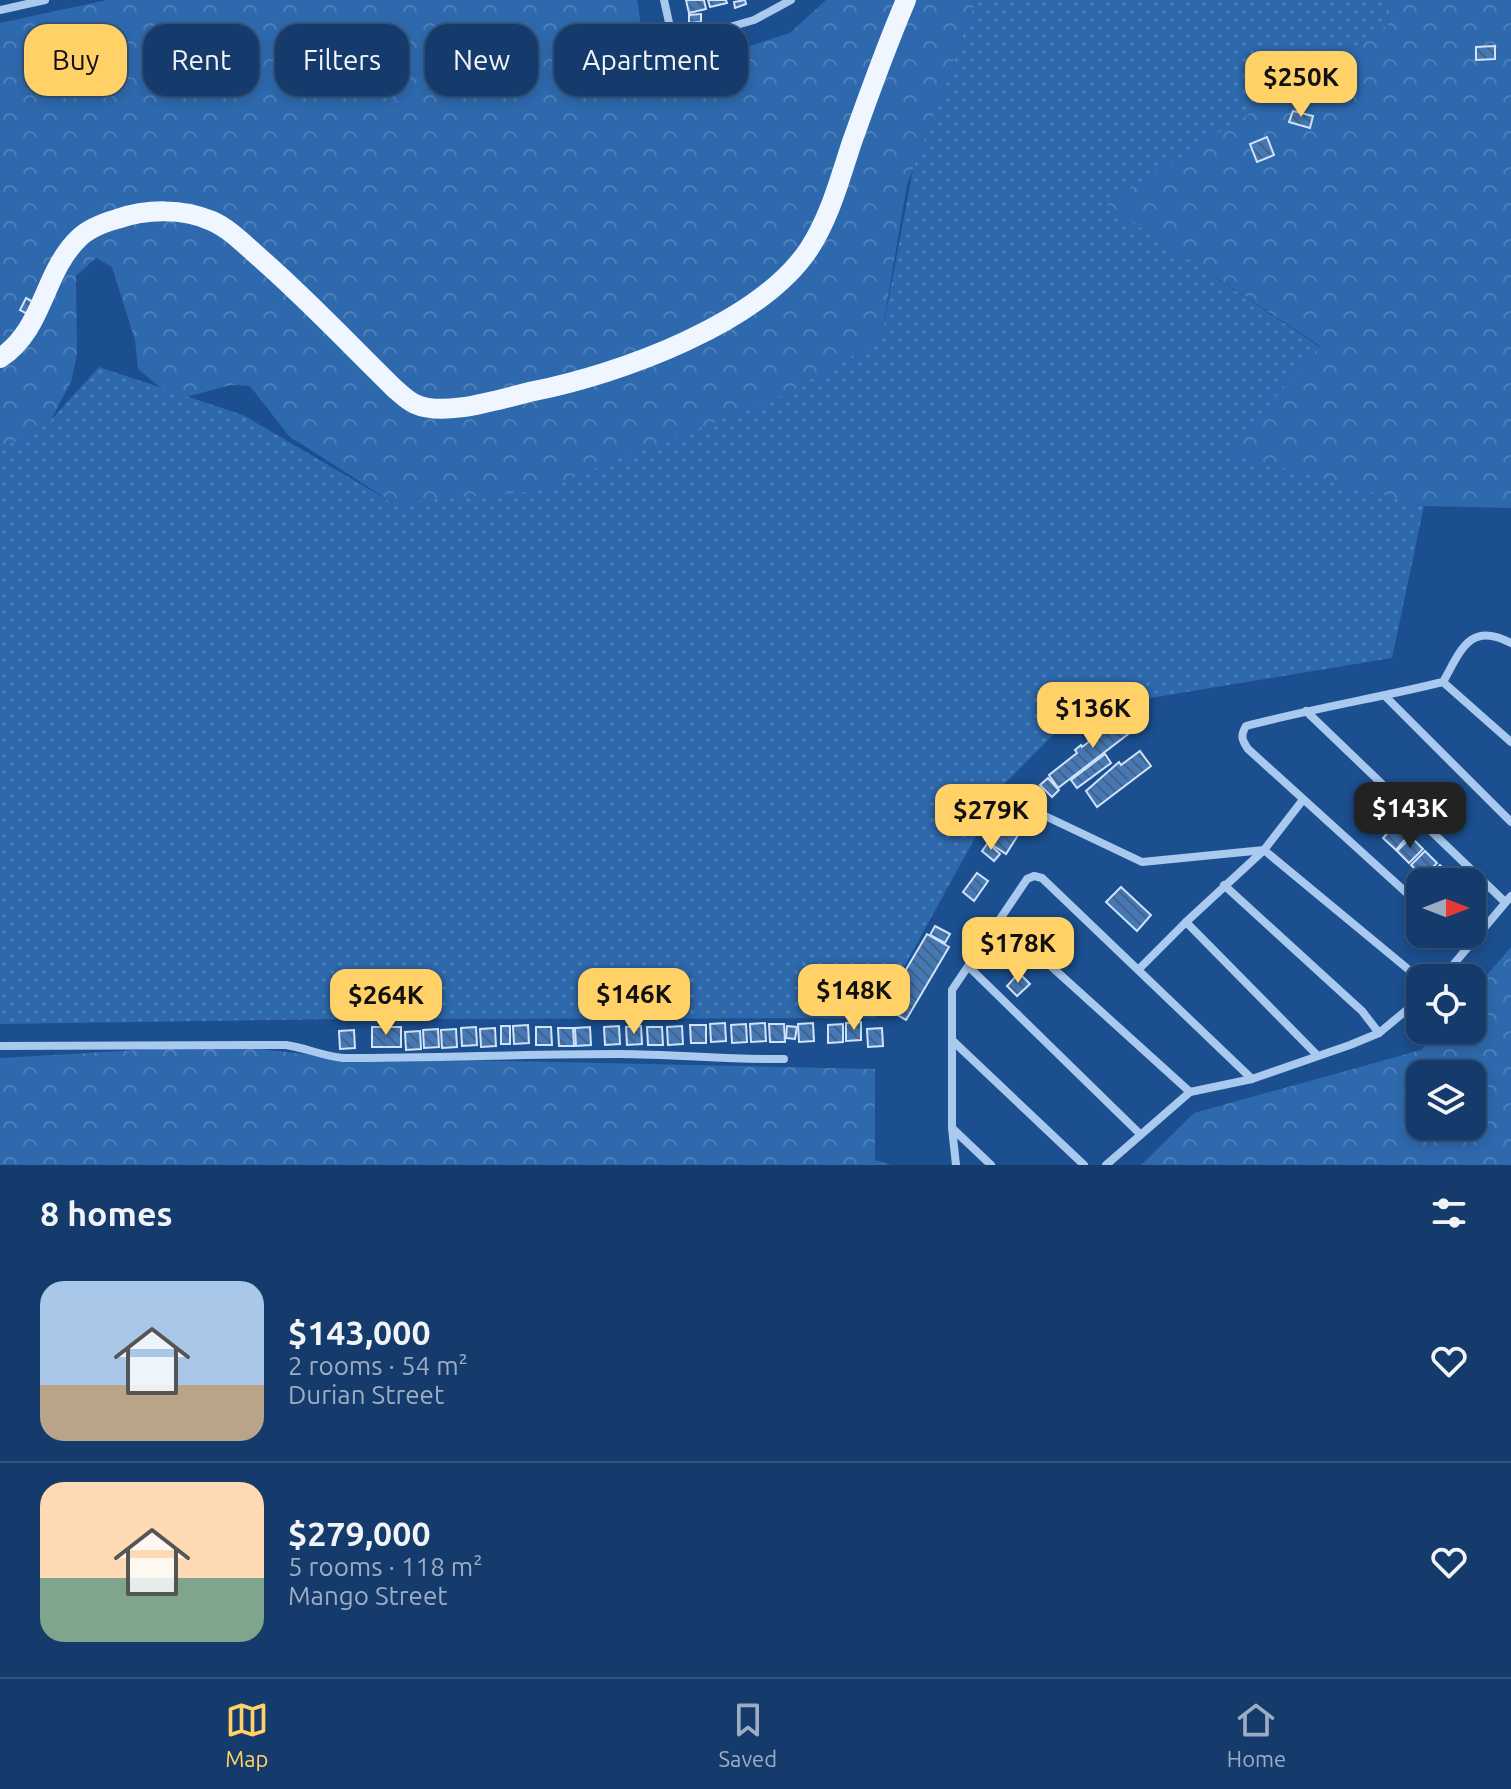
<!DOCTYPE html>
<html lang="en">
<head>
<meta charset="utf-8">
<style>
  :root { --surface:#143b6b; --page:#214673; --text:#f1f3f6; --muted:#9dadc1; --line:#33557e; --accent:#ffd166 }
  body { margin:0; font-family:Ubuntu,sans-serif; background:var(--page); color:var(--text); height:100vh; display:flex; flex-direction:column; font-size:30px; white-space:nowrap }
  * { box-sizing:border-box; margin:0 }
  p { font-size:26px; color:var(--muted) }
  .icon { flex:none; width:44px; height:44px; fill:none; stroke:currentColor; stroke-width:2; stroke-linecap:round; stroke-linejoin:round }
  .map { position:relative; height:1165px; overflow:hidden }
  .panel { display:flex; flex-direction:column; background:var(--surface); flex:1 }
  .panel>* { flex:none }
  .guide { position:absolute; left:24px; top:24px; width:800px; height:72px; display:flex; gap:16px }
  .needle { width:52px; rotate:90deg }
  .fabs { position:absolute; left:1406px; top:868px; display:grid; gap:16px }
  .fabs a { display:grid; place-items:center; width:80px; height:80px; border-radius:16px; background:var(--surface); box-shadow:0 4px 12px #0003,0 0 0 2px var(--line); font-size:40px }
  .price { position:absolute; translate:-50% -68px; padding:0 18px; border-radius:16px; background:var(--accent); color:#111; font-size:26px; line-height:52px; filter:drop-shadow(0 2px 4px #0008) }
  .price::after { content:''; position:absolute; left:50%; top:48px; width:24px; height:18px; margin-left:-12px; background:inherit; clip-path:polygon(0 0,100% 0,50% 100%) }
  .price.current { background:#222; color:#fff }
  ul { padding:0; list-style:none }
  li { display:flex; align-items:center; gap:24px; height:200px; padding:0 40px }
  li+li { border-top:2px solid var(--line) }
  li span { display:grid; place-items:center; flex:none; width:224px; height:160px; border-radius:24px; color:#555 }
  li>.icon { margin-inline-start:auto }
  span .icon { width:96px; height:96px; fill:#fffc; stroke-width:1 }
  li b { font-size:34px }
  h2 { display:flex; justify-content:space-between; align-items:center; height:96px; padding:0 40px; font-size:34px }
  .chip { padding:0 28px; border-radius:24px; background:var(--surface); box-shadow:0 4px 12px #0003,0 0 0 2px var(--line); font-size:28px; line-height:72px }
  .chip.current { background:var(--accent); color:#111 }
  .tab-bar { display:flex; justify-content:space-around; align-items:center; height:112px; border-top:2px solid var(--line); background:var(--surface); font-size:22px; color:var(--muted) }
  .tab-bar a { display:grid; justify-items:center; gap:4px }
  .tab-bar .current { color:var(--accent) }
  .map>svg:first-child { display:block }
</style>
</head>
<body>
<div class="map">
<svg width="1511" height="1165" viewBox="0 0 1511 1165">
  <defs>
    <pattern id="grass-dots" width="8" height="8" patternUnits="userSpaceOnUse" patternTransform="scale(2)"><rect width="8" height="8" fill="#2e69ad"/><path d="M2 2h.1M6 6h.1" fill="none" stroke="#4d80b9" stroke-width="1.8" stroke-linecap="round"/></pattern>
    <pattern id="forest-crowns" width="20" height="18" patternUnits="userSpaceOnUse" patternTransform="scale(2)"><rect width="20" height="18" fill="#2e69ad"/><path d="M2 6a3 3 0 1 1 6 0M12 15a3 3 0 1 1 6 0" fill="none" stroke="#4d80b9"/></pattern>
    <pattern id="building-back-hatch" width="6" height="6" patternUnits="userSpaceOnUse" patternTransform="scale(2)"><rect width="6" height="6" fill="#4478b7"/><path d="M-1 5l2 2M0 0l6 6M5-1l2 2" fill="none" stroke="#486282"/></pattern>
  </defs>
  <rect width="100%" height="100%" fill="#1b4f8f"/>
  <polygon fill="url(#grass-dots)" points="976,0 1390,0 1388,25 1107,205 1320,347 1228,453 1424,506 1392,658 1078,710 1005,783 876,1018 342,1019 0,1024 0,441 51,420 99,367 243,415 393,503 881,339 913,169"/>
  <g fill="url(#forest-crowns)" fill-rule="evenodd">
    <polygon points="107,0 637,0 643,39 663,61 692,64 790,33 826,0 976,0 907,185 881,339 787,394 537,491 393,503 289,436 250,386 231,385 186,397 160,387 138,369 135,340 112,267 96,258 76,276 77,355 71,382 51,420 0,450 0,23"/>
    <polygon points="1390,0 1511,0 1511,508 1424,506 1227,453 1320,346 1106,205 1388,25"/>
    <path d="M 1511,947 L 1511,1165 L 1141,1165 L 1194,1113 L 1421,1050 L 1439,1030 L 1472,1030 L 1472,992 ZM 1472,1074 L 1472,1126 L 1420,1126 L 1420,1074 Z"/>
    <polygon points="227,1045 329,1057 875,1069 875,1160 891,1165 0,1165 0,1058"/>
  </g>
  <g fill="url(#building-back-hatch)" stroke="#cfe3fa" stroke-width="2">
    <polygon points="686,0 704,0 706,9 689,13"/>
    <polygon points="708,0 726,0 727,3 710,7"/>
    <polygon points="745,0 746,4 735,8 734,2"/>
    <polygon points="701,14 701,22 689,23 689,15"/>
    <polygon points="1495,46 1495,59 1476,60 1476,47"/>
    <polygon points="1293,111 1313,116 1310,128 1289,122"/>
    <polygon points="1267,137 1274,155 1257,162 1250,144"/>
    <polygon points="26,298 37,304 31,316 20,310"/>
    <polygon points="1126,714 1136,728 1058,788 1049,775 1077,753 1075,750 1081,745 1082,747"/>
    <polygon points="1090,727 1095,736 1088,740 1083,731"/>
    <polygon points="1140,751 1151,766 1097,807 1086,791 1119,762 1121,765"/>
    <polygon points="1105,754 1111,763 1077,788 1071,780"/>
    <polygon points="1048,778 1059,790 1052,797 1040,785"/>
    <polygon points="1006,822 1020,832 1006,854 991,844"/>
    <polygon points="1397,823 1409,835 1396,850 1383,838"/>
    <polygon points="1411,837 1423,849 1409,863 1397,851"/>
    <polygon points="988,843 1000,854 994,861 982,851"/>
    <polygon points="1425,851 1437,863 1423,877 1411,865"/>
    <polygon points="1440,865 1452,877 1447,882 1429,882 1426,879"/>
    <polygon points="977,873 988,881 974,901 963,892"/>
    <polygon points="1121,887 1151,915 1137,931 1106,902"/>
    <polygon points="1472,894 1482,904 1472,914"/>
    <polygon points="935,926 950,934 945,943 930,935"/>
    <polygon points="927,934 949,947 906,1020 884,1007"/>
    <polygon points="1019,973 1030,984 1017,996 1007,986"/>
    <polygon points="861,1022 861,1040 846,1041 846,1023"/>
    <polygon points="725,1023 726,1041 711,1042 710,1024"/>
    <polygon points="765,1023 766,1041 751,1042 750,1024"/>
    <polygon points="813,1023 814,1041 799,1042 798,1024"/>
    <polygon points="746,1024 747,1042 732,1043 731,1025"/>
    <polygon points="769,1024 784,1024 785,1042 770,1042"/>
    <polygon points="843,1024 843,1042 828,1043 828,1025"/>
    <polygon points="528,1025 529,1043 514,1044 513,1026"/>
    <polygon points="690,1025 706,1025 706,1043 691,1043"/>
    <rect x="501" y="1026" width="9" height="18"/>
    <polygon points="619,1026 620,1044 605,1045 604,1027"/>
    <polygon points="641,1026 642,1044 627,1045 626,1027"/>
    <polygon points="682,1026 683,1044 668,1045 667,1027"/>
    <polygon points="787,1026 797,1027 795,1039 786,1038"/>
    <rect x="372" y="1027" width="29" height="20"/>
    <polygon points="476,1027 477,1045 462,1046 461,1028"/>
    <polygon points="536,1027 551,1027 552,1045 536,1045"/>
    <polygon points="590,1027 591,1045 576,1046 575,1028"/>
    <polygon points="647,1027 662,1027 663,1045 648,1045"/>
    <polygon points="495,1028 496,1046 481,1047 480,1029"/>
    <polygon points="558,1028 573,1028 574,1046 559,1046"/>
    <polygon points="882,1028 883,1046 868,1047 867,1029"/>
    <polygon points="438,1029 439,1047 424,1048 423,1030"/>
    <polygon points="456,1029 457,1047 442,1048 441,1030"/>
    <polygon points="354,1030 355,1048 340,1049 339,1031"/>
    <polygon points="420,1031 421,1049 406,1050 405,1032"/>
  </g>
  <g fill="none" stroke-linecap="round" stroke-linejoin="round">
    <g stroke="#a9c9ee" stroke-width="8">
      <polyline points="664,0 672,36 677,40 684,40 754,20 791,0"/>
      <polyline points="0,10 45,0"/>
      <polyline points="1443,682 1511,742"/>
      <polyline points="1385,696 1511,822"/>
      <polyline points="1306,711 1505,902"/>
      <polyline points="1022,805 1142,862 1264,850 1420,979"/>
      <polyline points="1224,885 1362,1011 1379,1033"/>
      <path d="M 1420,905 L 1248,749 C 1242,740 1240,736 1246,726 C 1311,709 1377,698 1443,682 C 1461,650 1470,621 1511,643"/>
      <polyline points="1001,921 1190,1092"/>
      <polyline points="1186,922 1317,1055"/>
      <polyline points="1452,934 1467,947"/>
      <polyline points="969,967 1140,1134"/>
      <polyline points="1139,969 1186,922 1264,850 1302,801"/>
      <polyline points="1442,978 1511,896"/>
      <polyline points="954,1042 1084,1165"/>
      <path d="M 0,1046 L 286,1045 C 306,1048 323,1056 343,1058 C 435,1058 527,1054 619,1054 C 674,1054 729,1060 784,1059"/>
      <polyline points="953,1129 991,1165"/>
      <polyline points="956,1165 952,1128 952,990 1027,879 1034,876 1042,878 1252,1079"/>
      <polyline points="1106,1165 1190,1092 1252,1079 1350,1045 1379,1033 1420,999"/>
    </g>
    <path stroke="#f0f6ff" stroke-width="20" d="M 0,358 C 44,330 43,272 79,238 C 89,228 103,223 117,219 C 146,209 183,208 212,221 C 230,229 245,245 260,258 C 307,299 350,345 395,389 C 401,394 408,401 415,404 C 445,418 502,398 534,391 C 619,374 759,324 809,249 C 830,217 840,178 852,142 C 869,94 886,47 906,0"/>
  </g>
</svg>
<div class="fabs">
<a><svg class="needle" viewBox="-14 -14 28 28"><path d="M0-13l5 13h-10z" fill="#e53935"/><path d="M0 13l5-13h-10z" fill="#9dadc1"/></svg></a>
<a><svg class="icon" aria-label="locate" viewBox="0 0 24 24"><circle cx="12" cy="12" r="6"/><path d="M12 2v4M12 18v4M2 12h4M18 12h4"/></svg></a>
<a><svg class="icon" aria-label="layers" viewBox="0 0 24 24"><path d="M12 4l9 5-9 5-9-5zM3 14l9 5 9-5"/></svg></a>
</div>
<b class="price" style="left:1301px;top:119px">$250K</b>
<b class="price" style="left:1093px;top:750px">$136K</b>
<b class="price current" style="left:1410px;top:850px">$143K</b>
<b class="price" style="left:991px;top:852px">$279K</b>
<b class="price" style="left:1018px;top:985px">$178K</b>
<b class="price" style="left:854px;top:1032px">$148K</b>
<b class="price" style="left:634px;top:1036px">$146K</b>
<b class="price" style="left:386px;top:1037px">$264K</b>
<div class="guide">
<a class="chip current">Buy</a>
<a class="chip">Rent</a>
<a class="chip">Filters</a>
<a class="chip">New</a>
<a class="chip">Apartment</a>
</div>
</div>
<section class="panel">
<h2>8 homes<svg class="icon" aria-label="filters" viewBox="0 0 24 24"><path d="M4 7h16M4 17h16"/><circle cx="9" cy="7" r="2"/><circle cx="15" cy="17" r="2"/></svg></h2>
<ul>
<li><span style="background:linear-gradient(#a9c7e8 65%,#b9a48a 0)"><svg class="icon" aria-label="home" viewBox="0 0 24 24"><path d="M3 11l9-7 9 7M6 9v11h12V9"/></svg></span><div><b>$143,000</b><p>2 rooms · 54 m²</p><p>Durian Street</p></div><svg class="icon" aria-label="heart" viewBox="0 0 24 24"><path d="M12 20l-8-8c-3-5 5-10 8-4 3-6 11-1 8 4z"/></svg></li>
<li><span style="background:linear-gradient(#ffd9b3 60%,#7fa58c 0)"><svg class="icon" aria-label="home" viewBox="0 0 24 24"><path d="M3 11l9-7 9 7M6 9v11h12V9"/></svg></span><div><b>$279,000</b><p>5 rooms · 118 m²</p><p>Mango Street</p></div><svg class="icon" aria-label="heart" viewBox="0 0 24 24"><path d="M12 20l-8-8c-3-5 5-10 8-4 3-6 11-1 8 4z"/></svg></li>
</ul>
</section>
<nav class="tab-bar">
<a class="current"><svg class="icon" aria-label="map" viewBox="0 0 24 24"><path d="M3 6l6-2 6 2 6-2v14l-6 2-6-2-6 2zM9 4v14M15 6v14"/></svg>Map</a>
<a><svg class="icon" aria-label="saved" viewBox="0 0 24 24"><path d="M7 4h10v16l-5-4-5 4z"/></svg>Saved</a>
<a><svg class="icon" aria-label="home" viewBox="0 0 24 24"><path d="M3 11l9-7 9 7M6 9v11h12V9"/></svg>Home</a>
</nav>
</body>
</html>
